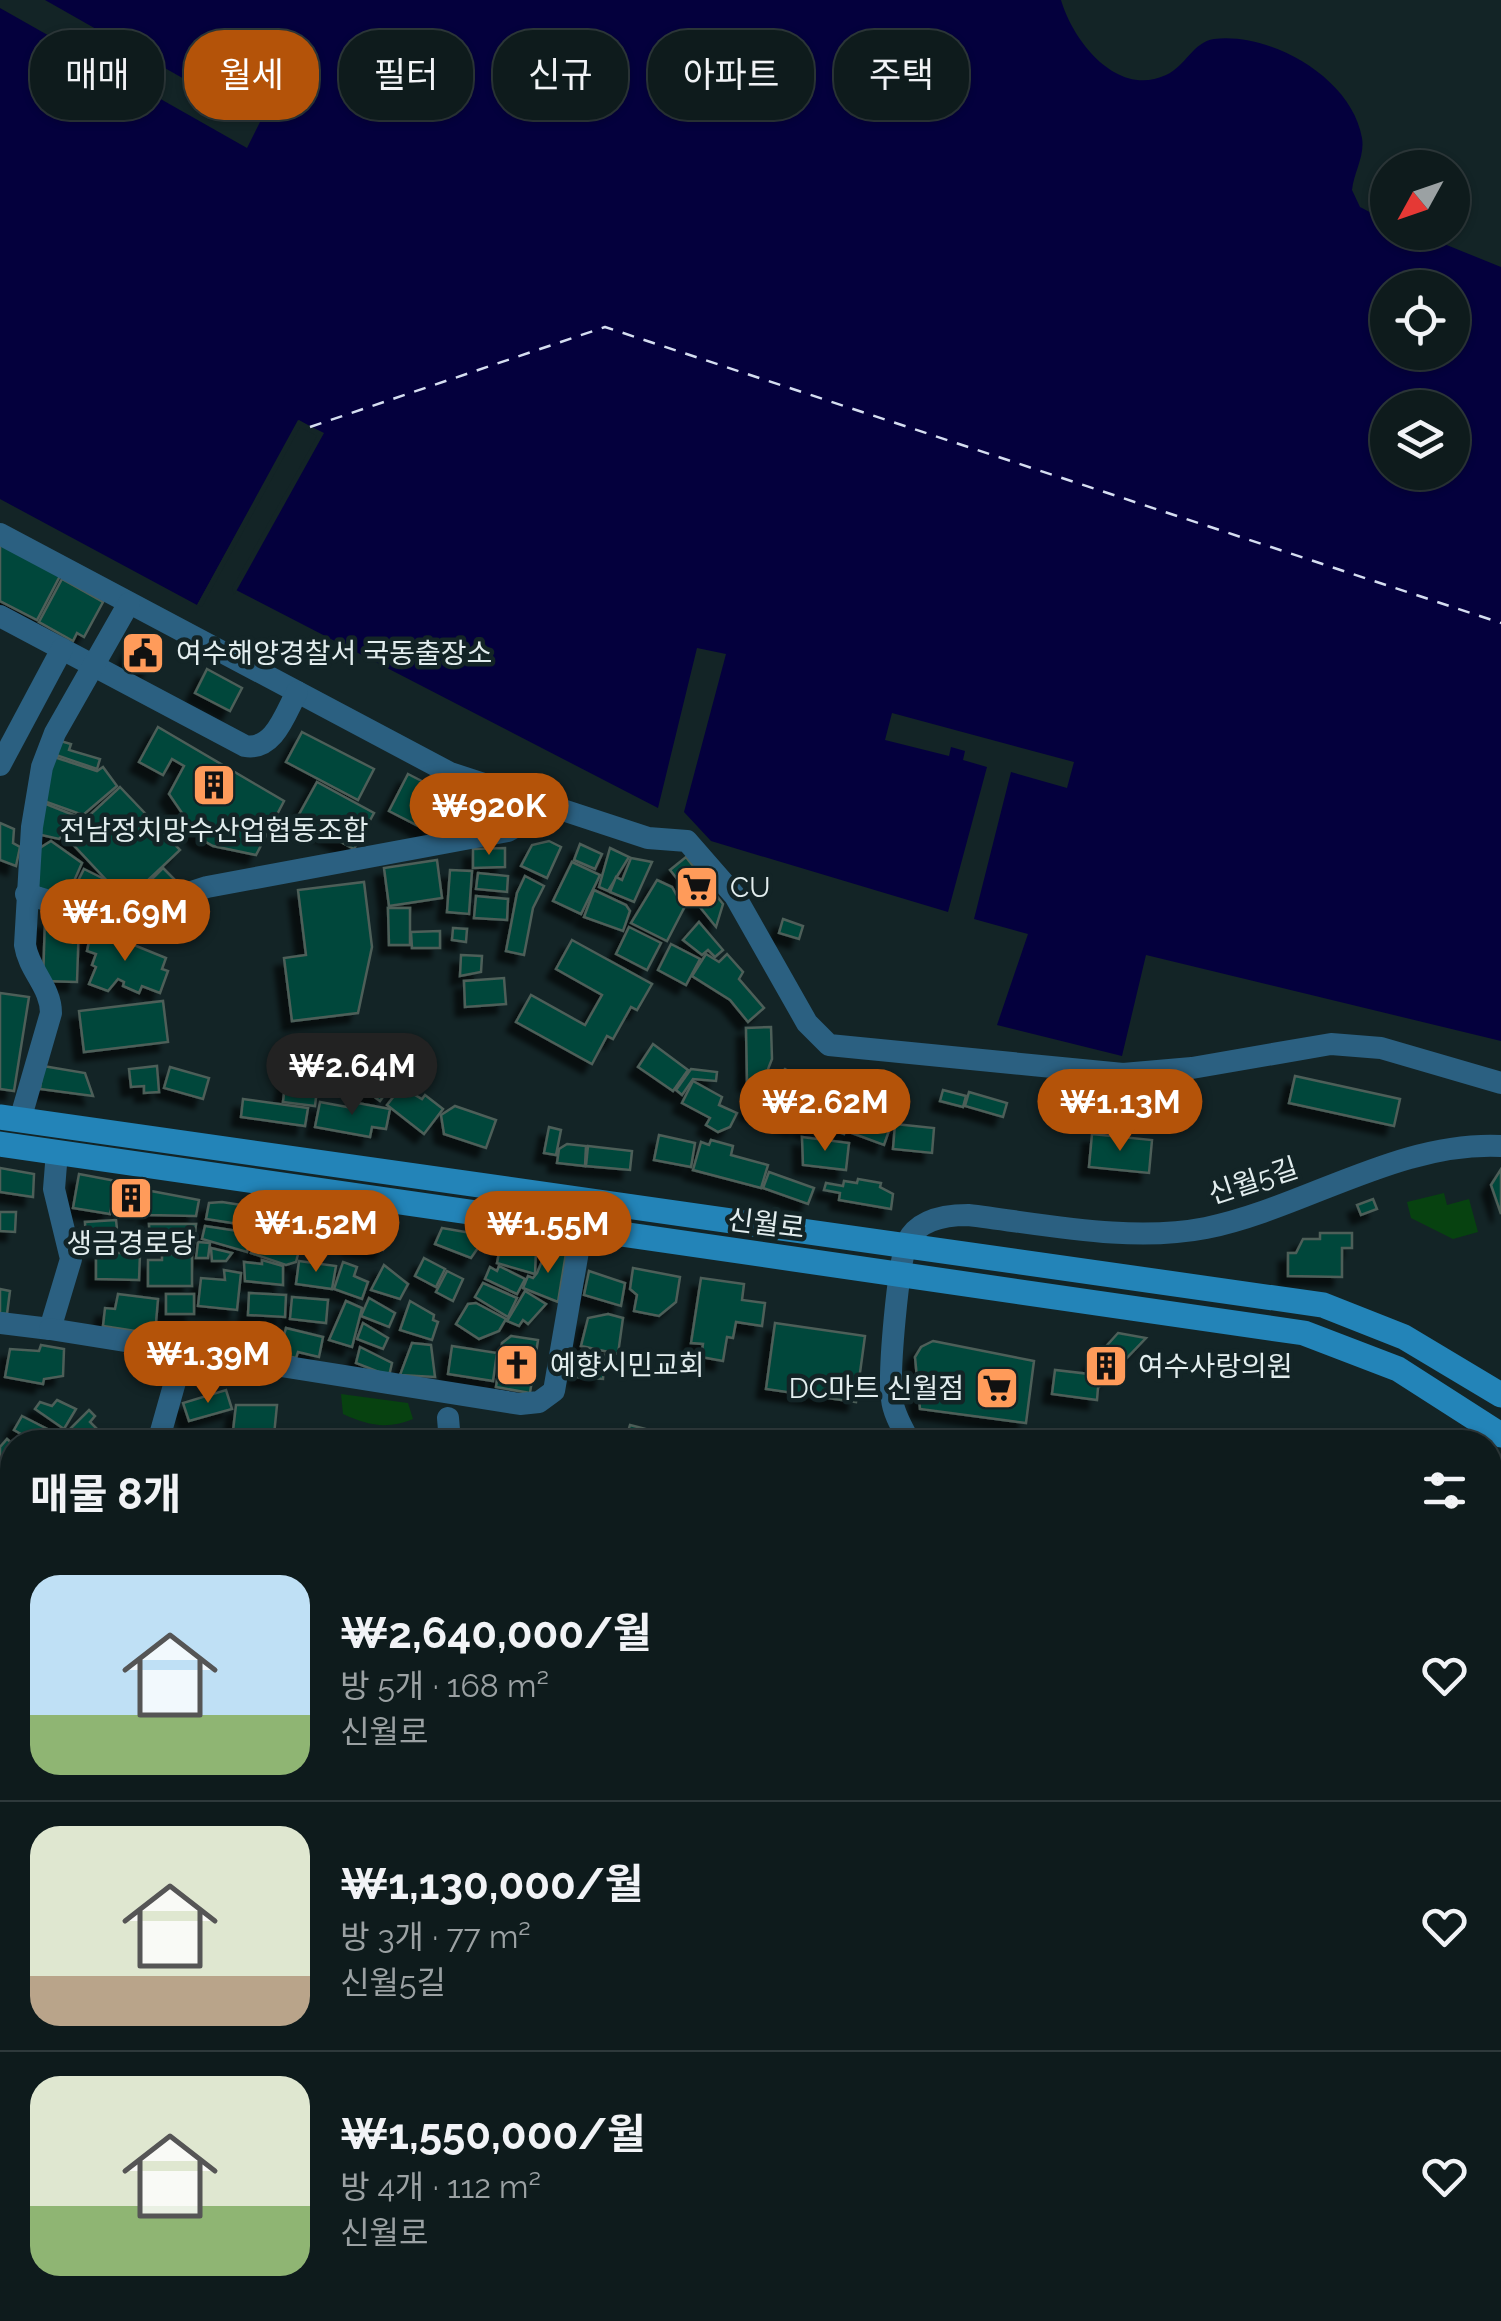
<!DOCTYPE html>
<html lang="ko">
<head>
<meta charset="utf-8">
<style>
  :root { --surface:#0e1b1c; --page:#172425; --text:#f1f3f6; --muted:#9ba1a3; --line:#2e393b; --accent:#b45309 }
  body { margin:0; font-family:Raleway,"Noto Sans KR",sans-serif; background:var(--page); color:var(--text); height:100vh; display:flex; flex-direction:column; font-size:38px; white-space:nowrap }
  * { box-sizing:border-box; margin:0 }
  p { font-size:32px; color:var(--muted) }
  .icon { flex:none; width:55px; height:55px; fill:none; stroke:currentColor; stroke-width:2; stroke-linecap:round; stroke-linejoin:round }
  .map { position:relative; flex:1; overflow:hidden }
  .drawer { position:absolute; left:0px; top:1430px; width:1502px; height:892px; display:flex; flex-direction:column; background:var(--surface); border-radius:40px 40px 0 0; box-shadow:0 2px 8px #0004,0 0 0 2px var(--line) }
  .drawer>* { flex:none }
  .top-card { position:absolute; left:30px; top:30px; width:1000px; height:90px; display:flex; gap:20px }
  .needle { width:65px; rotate:230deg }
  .controls { position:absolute; left:1370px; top:150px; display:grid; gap:20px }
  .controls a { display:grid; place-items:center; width:100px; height:100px; border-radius:50%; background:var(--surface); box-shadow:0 2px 8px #0004,0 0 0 2px var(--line); font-size:50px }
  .price { position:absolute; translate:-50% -85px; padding:0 22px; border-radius:35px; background:var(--accent); color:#fff; font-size:32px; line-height:65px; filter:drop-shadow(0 2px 5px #0008) }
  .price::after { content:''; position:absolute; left:50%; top:60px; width:30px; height:22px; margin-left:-15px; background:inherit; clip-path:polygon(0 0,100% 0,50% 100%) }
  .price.current { background:#222; color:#fff }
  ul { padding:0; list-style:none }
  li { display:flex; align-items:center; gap:30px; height:250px; padding:0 30px }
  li+li { border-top:2px solid var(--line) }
  li span { display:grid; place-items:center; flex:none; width:280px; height:200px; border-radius:30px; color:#555 }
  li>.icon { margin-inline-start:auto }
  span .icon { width:120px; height:120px; fill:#fffc; stroke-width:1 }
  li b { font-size:42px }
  h2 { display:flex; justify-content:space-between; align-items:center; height:120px; padding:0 30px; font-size:42px }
  .pill { padding:0 35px; border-radius:40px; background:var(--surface); box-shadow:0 2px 8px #0004,0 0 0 2px var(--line); font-size:35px; line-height:90px }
  .pill.current { background:var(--accent); color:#fff }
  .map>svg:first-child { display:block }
</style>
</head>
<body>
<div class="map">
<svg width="1501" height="2321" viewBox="0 0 1501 2321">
  <defs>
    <filter id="shadow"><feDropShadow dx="-9" dy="9" stdDeviation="2.5" flood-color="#0009"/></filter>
  </defs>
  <rect width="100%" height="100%" fill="#132426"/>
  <g fill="#074210">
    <polygon points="1444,1193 1447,1205 1469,1199 1478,1232 1453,1239 1411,1218 1407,1202"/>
    <path d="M 341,1394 L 408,1403 L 413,1419 C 387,1430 367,1425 343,1414 Z"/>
  </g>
  <polygon fill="#15571d" points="1490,1926 1501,1938 1501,2321 0,2321 0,2098 12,2101 12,2310 1490,2310"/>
  <path fill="#04003d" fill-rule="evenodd" d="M 0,0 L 1061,0 C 1073,41 1117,98 1166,75 C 1186,66 1193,42 1214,39 C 1271,32 1352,78 1362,138 C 1365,156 1354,172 1352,190 L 1360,207 L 1387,221 L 1388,232 L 1417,233 L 1501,267 L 1501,1041 L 1146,955 L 1122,1056 L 997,1025 L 1028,934 L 974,919 L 1011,772 L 1067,788 L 1074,762 L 892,713 L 885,740 L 949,756 L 951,747 L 965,751 L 963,760 L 987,767 L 948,912 L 711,841 L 684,812 L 726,654 L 697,648 L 658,808 L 236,590 L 323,434 L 299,420 L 197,605 L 0,499 ZM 1388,288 L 1452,288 L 1452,352 L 1388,352 ZM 1388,408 L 1452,408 L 1452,472 L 1388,472 Z"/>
  <g fill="#132426">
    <polygon points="0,0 45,0 260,122 247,148 0,8"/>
    <polygon points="298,420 324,433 234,595 232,588 317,436 300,427 202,607 197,605"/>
  </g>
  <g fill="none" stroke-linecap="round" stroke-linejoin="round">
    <polyline stroke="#d5ddf0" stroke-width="2.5" stroke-dasharray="12 10" stroke-linecap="butt" points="310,427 605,327 1501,623"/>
  </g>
  <g fill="#00473b" stroke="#4d5e59" stroke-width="2.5" filter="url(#shadow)">
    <polygon points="0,540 62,572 37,620 0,601"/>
    <polygon points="62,579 103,602 84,637 77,633 73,641 39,622"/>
    <polygon points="137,637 160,648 150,669 127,658"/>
    <polygon points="207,669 242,688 230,711 195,693"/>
    <polygon points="158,727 284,801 256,855 213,846 199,838 169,794 184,766 172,759 163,775 139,762"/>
    <polygon points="302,732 374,769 358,800 286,762"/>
    <polygon points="57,740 71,744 69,750 100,759 97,769 53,754"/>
    <polygon points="51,756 97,771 103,767 117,786 83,815 41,800"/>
    <polygon points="408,774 449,795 430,832 389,811"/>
    <polygon points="317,782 374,813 354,849 297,818"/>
    <polygon points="120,787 180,850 126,901 66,837"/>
    <polygon points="41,802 81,818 59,839 37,834"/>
    <polygon points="0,823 14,829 13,843 20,847 16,866 0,860"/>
    <polygon points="51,841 82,863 66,899 34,886 35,851"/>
    <polygon points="549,841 561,847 547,878 521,866 532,845"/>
    <polygon points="580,844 602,854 595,869 574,860"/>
    <polygon points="505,848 505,867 473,868 473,849"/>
    <polygon points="610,848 629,857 608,891 599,887"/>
    <polygon points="686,857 723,904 716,927 670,870"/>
    <polygon points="631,858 652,862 634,902 610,892 616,877 622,880"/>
    <polygon points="437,860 442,898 389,906 384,868"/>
    <polygon points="572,862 600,875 581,914 553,901"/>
    <polygon points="163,868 178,883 166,894 143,888"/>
    <polygon points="84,869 106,880 111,902 117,905 112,916 81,901 86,890 76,885"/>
    <polygon points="450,870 472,871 469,914 447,912"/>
    <polygon points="478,873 508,876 507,892 476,889"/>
    <polygon points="525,876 544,886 533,908 524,955 506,951 517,893"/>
    <polygon points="657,880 672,887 684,908 667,941 631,923"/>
    <polygon points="364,882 372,947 358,1013 292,1021 284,958 306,955 298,890"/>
    <polygon points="142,889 153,900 140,913 119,914 118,901 128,902"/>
    <polygon points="594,890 626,905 630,911 623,931 584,917"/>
    <polygon points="476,896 508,899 507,920 474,918"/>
    <polygon points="388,908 410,908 410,945 389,945"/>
    <polygon points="783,919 803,926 799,939 779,933"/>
    <polygon points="45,920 79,921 77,982 43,981"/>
    <polygon points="699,922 723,950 715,957 708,950 702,955 683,940"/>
    <polygon points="629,927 661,943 647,970 616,954"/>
    <polygon points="92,928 166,958 162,969 168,971 160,993 142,986 139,993 123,986 124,982 118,979 108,991 89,984 96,967 92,965 96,954 87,951"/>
    <polygon points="453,928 467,929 466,942 452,940"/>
    <polygon points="440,931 440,948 412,948 411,932"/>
    <polygon points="572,940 652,984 637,1010 631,1007 613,1039 607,1036 592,1064 516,1022 531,995 585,1025 602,995 556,969"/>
    <polygon points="671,944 700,959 686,985 658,970"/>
    <polygon points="706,954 719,962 727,954 743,972 739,979 764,1008 748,1022 730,1000 692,976"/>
    <polygon points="461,955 482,956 481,972 460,976"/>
    <polygon points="504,978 506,1004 465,1007 464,981"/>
    <polygon points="0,993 29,997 14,1091 0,1089"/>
    <polygon points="163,1001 168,1042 84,1052 79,1011"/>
    <polygon points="771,1027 772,1059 763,1082 747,1082 746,1028"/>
    <polygon points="336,1040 350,1046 340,1069 326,1063"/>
    <polygon points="653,1044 688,1070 673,1091 638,1067"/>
    <polygon points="289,1048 308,1049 307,1065 330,1066 329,1085 287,1082"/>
    <polygon points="43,1066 85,1073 93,1096 40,1089"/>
    <polygon points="157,1066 159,1092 144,1093 144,1086 131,1087 129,1069"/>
    <polygon points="170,1067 209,1078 203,1099 164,1088"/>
    <polygon points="691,1069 717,1072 716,1081 693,1079 682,1095 676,1090"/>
    <polygon points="785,1069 795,1075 789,1094 775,1079"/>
    <polygon points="386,1071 396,1079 380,1101 361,1087 371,1075 379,1081"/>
    <polygon points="1295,1076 1400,1099 1394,1126 1289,1103"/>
    <polygon points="795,1080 811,1086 797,1127 782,1122"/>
    <polygon points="693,1081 722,1097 719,1105 737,1113 730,1127 718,1132 706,1125 710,1118 682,1103"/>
    <polygon points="285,1085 317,1089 315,1106 283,1102"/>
    <polygon points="822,1086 840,1095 823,1126 819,1124 815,1133 801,1126"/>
    <polygon points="401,1087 422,1099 425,1095 443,1109 424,1134 387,1105"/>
    <polygon points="755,1090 785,1099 779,1118 749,1110"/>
    <polygon points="943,1090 966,1096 963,1107 940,1101"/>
    <polygon points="969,1092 1007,1103 1003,1117 965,1106"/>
    <polygon points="843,1095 855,1100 849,1115 837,1109"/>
    <polygon points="243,1099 308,1108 305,1126 241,1117"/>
    <polygon points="347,1101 390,1109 386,1129 372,1127 370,1137 315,1127 320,1102 347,1107"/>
    <polygon points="455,1106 496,1120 486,1148 444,1134 441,1115"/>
    <polygon points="858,1106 893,1119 884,1145 849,1132"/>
    <polygon points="832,1116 849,1122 844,1134 828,1128"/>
    <polygon points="895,1124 934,1128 932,1153 893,1149"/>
    <polygon points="549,1127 561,1130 556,1155 544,1153"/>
    <polygon points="1092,1134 1152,1140 1149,1173 1089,1167"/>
    <polygon points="659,1135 695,1143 691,1167 654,1160"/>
    <polygon points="802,1137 849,1143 846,1170 803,1165"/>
    <polygon points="711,1140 733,1146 731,1155 768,1165 761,1188 693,1170 701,1142 709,1145"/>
    <polygon points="567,1144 586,1146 585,1166 557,1163 559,1149"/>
    <polygon points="588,1146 632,1151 630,1170 586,1166"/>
    <polygon points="0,1168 34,1174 33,1197 0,1192"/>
    <polygon points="1501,1169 1501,1214 1491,1185"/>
    <polygon points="769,1172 814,1188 808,1204 763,1188"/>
    <polygon points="79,1174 116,1181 110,1214 73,1208"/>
    <polygon points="858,1179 881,1183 880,1187 893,1194 891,1209 839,1200 840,1193 824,1190 826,1183 843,1186 844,1181 857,1183"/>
    <polygon points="119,1184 147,1190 143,1211 114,1205"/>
    <polygon points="151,1191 199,1200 196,1216 148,1215"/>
    <polygon points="1373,1199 1377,1209 1361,1215 1357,1205"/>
    <polygon points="222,1202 261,1208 258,1227 206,1219 209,1203"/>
    <polygon points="275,1208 298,1210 291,1229 271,1226"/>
    <polygon points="302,1211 337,1227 328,1246 293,1229"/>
    <polygon points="0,1212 16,1212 15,1232 0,1231"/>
    <polygon points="345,1218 392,1228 383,1250 351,1246 352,1241 340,1238"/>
    <polygon points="116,1220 118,1238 86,1240 85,1222"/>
    <polygon points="149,1224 196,1224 194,1243 150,1241"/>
    <polygon points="205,1226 251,1233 247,1252 202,1239"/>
    <polygon points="266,1228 277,1230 273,1237 279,1239 282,1230 302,1239 296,1262 286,1265 251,1253"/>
    <polygon points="442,1228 483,1235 482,1242 471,1258 435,1244"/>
    <polygon points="1320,1233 1352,1233 1352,1248 1342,1248 1342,1277 1288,1276 1288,1253 1296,1253 1303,1239 1320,1239"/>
    <polygon points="198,1242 210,1243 208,1258 196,1258"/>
    <polygon points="501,1243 536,1250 535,1274 497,1263"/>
    <polygon points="548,1247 566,1253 558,1302 523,1288 528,1276 533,1278 537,1273"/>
    <polygon points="211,1248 232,1253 226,1261 212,1261"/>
    <polygon points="96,1252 140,1254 139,1280 96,1279"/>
    <polygon points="162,1254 192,1254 192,1286 148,1286 148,1260 162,1260"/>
    <polygon points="424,1258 445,1269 436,1287 415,1276"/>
    <polygon points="262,1260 283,1266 283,1285 245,1281 244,1262 262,1264"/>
    <polygon points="299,1261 336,1266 332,1289 296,1284"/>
    <polygon points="343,1262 357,1267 354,1276 368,1282 362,1299 334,1289"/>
    <polygon points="384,1265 408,1284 400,1299 371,1290"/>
    <polygon points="499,1266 525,1279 517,1294 485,1279 490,1267 497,1271"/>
    <polygon points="633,1268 680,1277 676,1302 659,1316 634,1311 637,1295 630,1289"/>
    <polygon points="224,1270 241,1273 237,1310 198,1306 201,1278 225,1280"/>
    <polygon points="447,1271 463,1279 453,1301 436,1292"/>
    <polygon points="589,1271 625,1283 621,1306 584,1295"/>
    <polygon points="701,1278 744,1284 742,1300 765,1303 762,1326 736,1322 733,1338 727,1337 723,1361 701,1357 703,1344 691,1343"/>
    <polygon points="483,1283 517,1298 508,1317 475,1297"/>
    <polygon points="0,1289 10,1291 7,1314 0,1313"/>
    <polygon points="525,1291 546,1304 528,1324 523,1320 519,1326 507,1321"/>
    <polygon points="249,1293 286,1295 285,1317 248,1315"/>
    <polygon points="118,1294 158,1299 155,1334 103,1326 105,1308 115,1309"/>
    <rect x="166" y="1294" width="28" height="20"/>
    <polygon points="292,1297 328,1300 326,1323 290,1319"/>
    <polygon points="369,1298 395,1313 389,1327 361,1316"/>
    <polygon points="346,1301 362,1308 352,1347 329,1340"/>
    <polygon points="410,1301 434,1315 433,1320 438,1322 432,1340 400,1330"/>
    <polygon points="476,1303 506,1319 499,1331 479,1339 456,1324 468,1304"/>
    <polygon points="608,1314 623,1318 618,1354 581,1346 588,1318"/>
    <polygon points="363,1323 388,1338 383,1349 357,1339"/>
    <polygon points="775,1323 865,1336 856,1402 766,1389"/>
    <polygon points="286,1328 323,1337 319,1357 298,1352 296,1358 279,1354"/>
    <polygon points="1118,1333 1146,1338 1098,1388 1097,1400 1052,1394 1055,1370 1090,1374 1092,1362"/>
    <polygon points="511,1336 538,1340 530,1393 496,1387 502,1343"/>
    <polygon points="933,1341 1034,1361 1026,1423 920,1409 915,1357 921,1347"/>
    <polygon points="412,1343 431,1345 435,1377 400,1375"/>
    <polygon points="41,1345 64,1349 63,1376 44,1379 43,1384 5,1377 10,1349 39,1351"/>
    <polygon points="452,1346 497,1353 493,1381 448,1374"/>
    <polygon points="360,1347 392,1363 389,1376 356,1363"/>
    <polygon points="580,1353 605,1355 603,1379 578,1377"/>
    <polygon points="226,1390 232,1409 189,1421 183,1403"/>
    <polygon points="57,1400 76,1409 64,1429 35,1409 40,1402 52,1406"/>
    <polygon points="236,1405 277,1405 274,1435 233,1431"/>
    <polygon points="89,1410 95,1416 90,1422 101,1433 100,1439 79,1442 68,1431"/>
    <polygon points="22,1416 59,1435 54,1442 35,1442 14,1430"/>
    <polygon points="630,1425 653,1431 650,1442 626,1438"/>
    <polygon points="445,1435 445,1442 411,1442 411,1436"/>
    <polygon points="7,1439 12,1443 12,1466 0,1460 0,1447"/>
    <polygon points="1490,1525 1501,1533 1501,1580 1490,1572"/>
    <polygon points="12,2001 12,2035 0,2038 0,2007"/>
  </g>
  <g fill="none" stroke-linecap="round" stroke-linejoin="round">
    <g stroke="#2b6081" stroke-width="22">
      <polyline points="0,534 450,773 648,838 687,841 735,896 807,1023 829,1045 1123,1074 1192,1068 1331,1044 1381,1048 1501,1083"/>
      <path d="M 0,616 L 245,746 C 274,751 285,714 297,692"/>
      <polyline points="0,765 62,649"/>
      <polyline points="26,894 133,926 149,920 173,898 207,887 508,831 524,822 539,801"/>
      <path d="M 20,1120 L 51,1013 C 51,987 29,971 25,945 L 32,827 L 42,767 L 55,733 L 129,603"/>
      <polyline points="0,1323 50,1329 71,1259 54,1189 57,1152"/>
      <polyline points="50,1329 520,1404 539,1402 554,1391 582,1228"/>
      <polyline points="448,1418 450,1442"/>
      <path d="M 906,1435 C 900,1424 893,1411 892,1399 C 888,1374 898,1264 907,1242 C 918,1219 946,1215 968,1215 C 1044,1224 1130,1243 1206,1228 C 1304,1208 1398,1141 1501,1146"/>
      <polyline points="158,1442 184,1350"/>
    </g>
    <g stroke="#2384b8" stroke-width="25">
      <polyline points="0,1117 1323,1305 1404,1337 1501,1395"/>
      <polyline points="0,1144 1304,1333 1398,1369 1501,1435"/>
    </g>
  </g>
  <defs>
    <g id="civic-square" transform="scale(2.25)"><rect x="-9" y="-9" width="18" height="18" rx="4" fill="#ff9b5a" stroke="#132426"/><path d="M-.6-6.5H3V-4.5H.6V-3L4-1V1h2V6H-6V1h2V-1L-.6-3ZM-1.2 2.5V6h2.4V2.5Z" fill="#111"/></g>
    <g id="building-square" transform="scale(2.25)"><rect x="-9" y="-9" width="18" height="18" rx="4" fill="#ff9b5a" stroke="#132426"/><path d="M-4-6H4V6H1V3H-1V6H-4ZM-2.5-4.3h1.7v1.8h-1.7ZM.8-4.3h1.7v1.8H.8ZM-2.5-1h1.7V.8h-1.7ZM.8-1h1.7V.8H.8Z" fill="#111"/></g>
    <g id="supermarket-square" transform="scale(2.25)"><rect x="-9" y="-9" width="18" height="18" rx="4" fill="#ff9b5a" stroke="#132426"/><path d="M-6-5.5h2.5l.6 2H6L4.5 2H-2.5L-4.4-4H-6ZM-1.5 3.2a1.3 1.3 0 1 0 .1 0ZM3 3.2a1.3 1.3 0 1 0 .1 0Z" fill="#111"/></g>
    <g id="church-square" transform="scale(2.25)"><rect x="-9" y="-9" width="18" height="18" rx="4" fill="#ff9b5a" stroke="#132426"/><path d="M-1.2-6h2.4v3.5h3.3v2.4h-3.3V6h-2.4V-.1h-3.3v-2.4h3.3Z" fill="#111"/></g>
  </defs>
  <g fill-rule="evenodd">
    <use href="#civic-square" x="143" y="653"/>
    <use href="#building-square" x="214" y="785"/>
    <use href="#supermarket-square" x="697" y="887"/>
    <use href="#building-square" x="131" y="1198"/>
    <use href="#church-square" x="517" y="1365"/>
    <use href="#building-square" x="1106" y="1366"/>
    <use href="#supermarket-square" x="997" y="1388"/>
  </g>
  <g text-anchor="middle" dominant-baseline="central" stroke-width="9" stroke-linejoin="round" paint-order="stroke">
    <g font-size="28" fill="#e2edee" stroke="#132426" text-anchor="start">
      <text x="176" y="653">여수해양경찰서 국동출장소</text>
      <text x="214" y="830" text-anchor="middle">전남정치망수산업협동조합</text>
      <text x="730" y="887">CU</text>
      <text x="131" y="1243" text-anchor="middle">생금경로당</text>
      <text x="550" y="1365">예향시민교회</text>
      <text x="1138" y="1366">여수사랑의원</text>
      <text x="964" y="1388" text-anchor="end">DC마트 신월점</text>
    </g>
    <g font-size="28" fill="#e2edee" stroke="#132426">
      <text transform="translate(1253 1181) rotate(-18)">신월5길</text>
      <text transform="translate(766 1224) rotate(7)">신월로</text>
    </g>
  </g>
</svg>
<div class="controls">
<a><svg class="needle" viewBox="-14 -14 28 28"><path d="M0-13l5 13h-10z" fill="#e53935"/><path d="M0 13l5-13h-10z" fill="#9ba1a3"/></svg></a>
<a><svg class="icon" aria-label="locate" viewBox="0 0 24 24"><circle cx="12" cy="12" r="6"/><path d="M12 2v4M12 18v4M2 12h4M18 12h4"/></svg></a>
<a><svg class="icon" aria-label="layers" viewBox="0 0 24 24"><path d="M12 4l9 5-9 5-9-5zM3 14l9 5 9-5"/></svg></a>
</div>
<b class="price" style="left:489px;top:858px">₩920K</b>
<b class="price" style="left:125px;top:964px">₩1.69M</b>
<b class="price current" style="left:352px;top:1118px">₩2.64M</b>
<b class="price" style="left:825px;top:1154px">₩2.62M</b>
<b class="price" style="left:1120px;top:1154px">₩1.13M</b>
<b class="price" style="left:316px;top:1275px">₩1.52M</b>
<b class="price" style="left:548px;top:1276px">₩1.55M</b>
<b class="price" style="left:208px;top:1406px">₩1.39M</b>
<div class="top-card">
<a class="pill">매매</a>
<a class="pill current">월세</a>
<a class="pill">필터</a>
<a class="pill">신규</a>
<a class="pill">아파트</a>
<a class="pill">주택</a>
</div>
<section class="drawer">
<h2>매물 8개<svg class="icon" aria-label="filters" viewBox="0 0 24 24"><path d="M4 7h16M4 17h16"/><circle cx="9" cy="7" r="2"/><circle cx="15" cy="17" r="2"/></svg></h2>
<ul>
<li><span style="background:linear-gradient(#bfe0f5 70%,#8fb573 0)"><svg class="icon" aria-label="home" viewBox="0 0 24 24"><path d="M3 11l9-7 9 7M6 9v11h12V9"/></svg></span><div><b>₩2,640,000/월</b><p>방 5개 · 168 m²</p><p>신월로</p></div><svg class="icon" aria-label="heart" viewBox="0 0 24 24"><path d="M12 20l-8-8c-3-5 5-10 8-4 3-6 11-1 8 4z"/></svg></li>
<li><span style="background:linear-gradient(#dfe7d0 75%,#b9a48a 0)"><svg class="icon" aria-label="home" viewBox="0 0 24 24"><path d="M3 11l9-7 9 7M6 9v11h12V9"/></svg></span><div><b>₩1,130,000/월</b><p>방 3개 · 77 m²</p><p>신월5길</p></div><svg class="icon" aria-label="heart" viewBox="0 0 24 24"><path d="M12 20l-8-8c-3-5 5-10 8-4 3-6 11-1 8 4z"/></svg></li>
<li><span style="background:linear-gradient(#dfe7d0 65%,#8fb573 0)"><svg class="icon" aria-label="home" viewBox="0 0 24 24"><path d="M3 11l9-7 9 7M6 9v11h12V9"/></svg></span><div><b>₩1,550,000/월</b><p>방 4개 · 112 m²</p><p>신월로</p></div><svg class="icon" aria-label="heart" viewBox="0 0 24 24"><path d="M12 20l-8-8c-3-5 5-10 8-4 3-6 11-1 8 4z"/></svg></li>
</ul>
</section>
</div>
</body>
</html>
